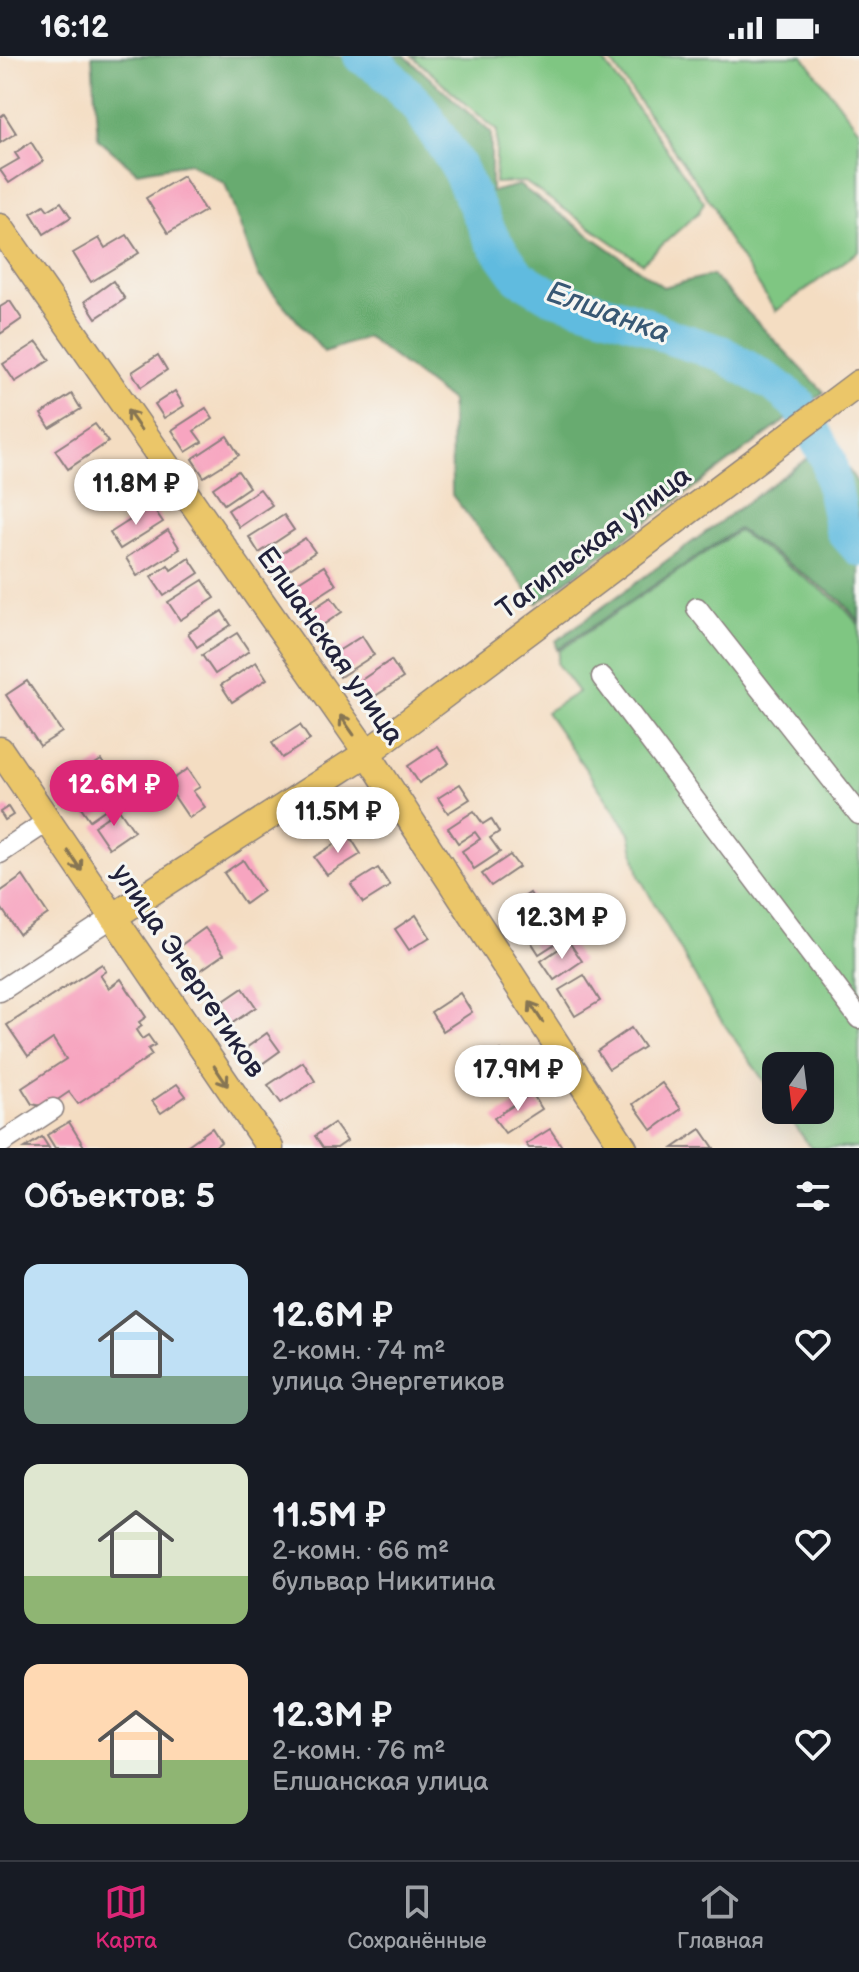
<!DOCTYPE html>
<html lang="ru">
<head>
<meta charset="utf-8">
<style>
  :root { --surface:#171b24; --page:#20242c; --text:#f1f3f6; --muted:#9ea1a6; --line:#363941; --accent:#db2777 }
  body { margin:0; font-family:"Balsamiq Sans",sans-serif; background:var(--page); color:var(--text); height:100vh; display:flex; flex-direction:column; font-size:30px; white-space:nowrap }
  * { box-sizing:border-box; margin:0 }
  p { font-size:26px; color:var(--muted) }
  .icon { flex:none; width:44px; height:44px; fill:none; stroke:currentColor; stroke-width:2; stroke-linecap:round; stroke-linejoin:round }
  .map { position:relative; height:1092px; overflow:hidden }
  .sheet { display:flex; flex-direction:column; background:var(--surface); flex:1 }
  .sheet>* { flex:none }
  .needle { width:52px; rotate:194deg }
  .fabs { position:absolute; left:762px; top:996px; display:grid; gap:16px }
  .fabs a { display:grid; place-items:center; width:72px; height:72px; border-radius:16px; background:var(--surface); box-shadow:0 8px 32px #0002; font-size:40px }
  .price { position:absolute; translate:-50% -68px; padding:0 18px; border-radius:28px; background:#fff; color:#222; font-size:26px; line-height:52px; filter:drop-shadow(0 2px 4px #0008) }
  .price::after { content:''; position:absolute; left:50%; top:48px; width:24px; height:18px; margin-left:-12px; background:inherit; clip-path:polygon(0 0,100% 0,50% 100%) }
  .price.active { background:var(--accent); color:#fff }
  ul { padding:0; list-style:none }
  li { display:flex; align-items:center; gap:24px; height:200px; padding:0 24px }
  li span { display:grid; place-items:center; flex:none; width:224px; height:160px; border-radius:16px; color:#555 }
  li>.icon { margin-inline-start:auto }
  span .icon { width:96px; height:96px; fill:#fffc; stroke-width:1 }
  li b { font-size:34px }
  h2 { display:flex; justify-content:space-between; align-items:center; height:96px; padding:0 24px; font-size:34px }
  .status { display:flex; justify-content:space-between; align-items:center; height:56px; padding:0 40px; background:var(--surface); direction:ltr }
  .status svg { height:22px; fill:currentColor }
  .tabs { display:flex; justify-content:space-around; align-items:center; height:112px; border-top:2px solid var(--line); background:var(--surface); font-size:22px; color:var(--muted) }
  .tabs a { display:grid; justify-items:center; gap:4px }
  .tabs .active { color:var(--accent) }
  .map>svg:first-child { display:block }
</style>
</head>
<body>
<div class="status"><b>16:12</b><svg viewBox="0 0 49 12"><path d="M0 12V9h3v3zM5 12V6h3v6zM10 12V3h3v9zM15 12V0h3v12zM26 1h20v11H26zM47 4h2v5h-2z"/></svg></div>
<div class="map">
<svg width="859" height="1092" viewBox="0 0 859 1092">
  <rect width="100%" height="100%" fill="#f6f6f2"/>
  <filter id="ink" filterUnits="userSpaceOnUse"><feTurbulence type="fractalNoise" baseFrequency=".0125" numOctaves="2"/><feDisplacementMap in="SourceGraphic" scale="16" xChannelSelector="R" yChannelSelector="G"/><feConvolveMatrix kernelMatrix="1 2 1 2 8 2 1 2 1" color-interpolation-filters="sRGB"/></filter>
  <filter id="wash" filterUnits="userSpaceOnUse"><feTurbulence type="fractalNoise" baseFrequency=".006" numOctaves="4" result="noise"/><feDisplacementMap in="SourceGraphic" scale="32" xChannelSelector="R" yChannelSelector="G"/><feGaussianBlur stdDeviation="1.8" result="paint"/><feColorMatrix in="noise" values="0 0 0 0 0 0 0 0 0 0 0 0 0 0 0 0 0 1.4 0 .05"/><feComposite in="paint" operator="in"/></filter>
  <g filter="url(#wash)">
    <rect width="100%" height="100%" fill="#f4ddc2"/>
    <g fill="#7fc682" stroke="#50745e" stroke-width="2">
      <polygon points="412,0 600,0 704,146 699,156 642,207 525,126 495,127 497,75"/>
      <polygon points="607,0 803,0 859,74 859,195 776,255 724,177 715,152"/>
      <polygon points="738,475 840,547 859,569 859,1092 811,1092 784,1054 820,1054 820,1010 776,1010 776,1042 712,951 639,820 630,777 546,656 578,636 557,608 559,595"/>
    </g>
    <g fill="#67ab70" stroke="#446656" stroke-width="2">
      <polygon points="92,0 405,0 491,77 491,136 519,129 663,231 712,219 824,336 537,547 452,439 451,345 367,281 324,296 258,219 225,128 189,107 137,116 98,83"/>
      <polygon points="830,386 859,429 859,566 842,545 738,473 557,594 556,585"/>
    </g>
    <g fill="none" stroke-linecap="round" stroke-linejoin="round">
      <polyline stroke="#61bbdf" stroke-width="36" points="361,0 381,12 419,51 457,109 492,183 519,221 551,240 638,266 673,282 721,297 775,329 798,348 828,403 843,474 859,492"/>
    </g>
    <g id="blocks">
      <g fill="#f7a5c0">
        <polygon points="4,58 16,77 0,87 0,61"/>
        <polygon points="31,86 43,105 9,127 0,114 19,103 15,97"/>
        <polygon points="183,120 205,155 168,177 146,142"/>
        <polygon points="61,146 71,161 44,178 31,157 44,149 48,154"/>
        <polygon points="127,179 139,197 91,226 73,197 99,182 105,192"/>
        <polygon points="113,225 125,243 96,262 85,245"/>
        <polygon points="10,245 22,263 0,278 0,251"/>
        <polygon points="37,286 50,304 15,326 3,308"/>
        <polygon points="158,299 167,314 141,331 132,316"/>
        <polygon points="175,335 184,350 164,362 155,348"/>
        <polygon points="72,338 81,353 50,372 41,358"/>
        <polygon points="206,352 213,363 194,375 202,386 186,396 172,374"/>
        <polygon points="95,368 108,386 68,413 55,394"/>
        <polygon points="227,380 239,399 204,421 192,403"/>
        <polygon points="127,412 137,428 102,450 92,434"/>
        <polygon points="238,415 249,431 224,448 213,432"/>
        <polygon points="260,433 272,449 239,471 228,454"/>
        <polygon points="152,450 163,466 120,493 110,477"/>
        <polygon points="284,459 294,474 259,497 249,481"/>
        <polygon points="168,474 180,493 137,520 126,502"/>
        <polygon points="305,482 315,496 275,523 265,508"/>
        <polygon points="189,502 199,517 164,540 151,521 168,509 171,514"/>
        <polygon points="324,510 336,529 302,551 289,532"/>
        <polygon points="203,524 215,542 180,564 168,546"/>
        <polygon points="331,541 342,556 314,575 304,559"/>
        <polygon points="222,555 231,569 197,591 188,577"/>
        <polygon points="237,577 249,595 215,618 202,599"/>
        <polygon points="362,580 374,599 340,621 327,602"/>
        <polygon points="391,604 403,622 363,648 351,631"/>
        <polygon points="256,606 267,623 232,646 221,629"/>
        <polygon points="27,625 62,676 40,690 6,639"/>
        <polygon points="300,669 310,684 282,702 272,687"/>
        <polygon points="438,690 449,707 419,727 408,710"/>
        <polygon points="101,704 126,739 90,764 65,728"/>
        <polygon points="188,713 200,731 193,735 205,751 189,762 166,728"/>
        <polygon points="460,728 470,743 448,757 438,742"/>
        <polygon points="8,751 13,759 5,764 0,756"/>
        <polygon points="119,753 134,775 109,792 94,770"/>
        <polygon points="474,755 483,768 491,763 499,776 490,782 500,796 474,813 462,795 480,783 475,776 458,787 448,772"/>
        <polygon points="349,779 361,798 327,819 314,801"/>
        <polygon points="510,799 519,811 491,830 482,818"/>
        <polygon points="243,804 263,835 245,848 224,817"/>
        <polygon points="378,812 390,830 363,847 351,829"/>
        <polygon points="23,820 48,858 19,878 0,850 0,836"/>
        <polygon points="530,837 541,854 516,870 506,853"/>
        <polygon points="416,859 430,881 409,894 395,873"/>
        <polygon points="205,872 224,898 195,918 177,892"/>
        <polygon points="547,873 553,881 560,876 564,882 539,898 530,884"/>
        <polygon points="569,886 582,905 554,924 541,905"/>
        <polygon points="102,908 106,915 100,919 109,932 121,923 146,961 139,966 142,970 136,974 142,983 148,979 155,989 148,993 152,999 78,1048 69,1036 47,1051 32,1048 22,1032 66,1003 53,983 28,1000 7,969"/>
        <polygon points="584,919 600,945 575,960 559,934"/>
        <polygon points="243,932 256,951 228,970 215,951"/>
        <polygon points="460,937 472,956 443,975 431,956"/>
        <polygon points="631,972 644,991 609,1013 597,995"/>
        <polygon points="267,977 280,995 259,1010 246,992"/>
        <polygon points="501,994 513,1012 479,1034 466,1016"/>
        <polygon points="303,1006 315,1025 281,1047 268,1029"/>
        <polygon points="662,1027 681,1053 652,1074 633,1048"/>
        <polygon points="177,1028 186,1040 161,1057 152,1045"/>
        <polygon points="532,1037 542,1053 505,1077 494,1062"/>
        <polygon points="69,1066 85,1092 55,1092 47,1079"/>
        <polygon points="334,1067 347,1085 337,1092 323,1092 315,1080"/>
        <polygon points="212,1072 221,1086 213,1092 184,1092"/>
        <polygon points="550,1073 563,1092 529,1092 526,1088"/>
        <polygon points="701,1073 714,1092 673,1092"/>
        <polygon points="42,1081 49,1092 25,1092"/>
      </g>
    </g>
  </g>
  <g filter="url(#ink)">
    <use href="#blocks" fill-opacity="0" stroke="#8b807e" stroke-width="2"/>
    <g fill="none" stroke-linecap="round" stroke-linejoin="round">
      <g stroke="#8b807e" stroke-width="23">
        <g id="minor">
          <polyline points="697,552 859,758"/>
          <polyline points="602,621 859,962"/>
          <polyline points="0,797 48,765"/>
          <polyline points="0,935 113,861"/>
          <polyline points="0,1088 53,1053"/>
        </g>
      </g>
      <g stroke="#8b807e" stroke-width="29">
        <g id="major">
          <polyline points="0,171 367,697 624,1092"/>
          <polyline points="0,694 270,1092"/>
          <polyline points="113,861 367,697 859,327"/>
        </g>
      </g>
      <use href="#minor" stroke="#fff" stroke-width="20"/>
      <use href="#major" stroke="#ebc669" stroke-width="26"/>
    </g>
    <defs><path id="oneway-shaft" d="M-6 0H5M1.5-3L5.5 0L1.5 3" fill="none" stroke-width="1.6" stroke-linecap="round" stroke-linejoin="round" transform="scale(2)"/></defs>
    <g stroke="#867452">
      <use href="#oneway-shaft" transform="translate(134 364) rotate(-125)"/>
      <use href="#oneway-shaft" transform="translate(347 669) rotate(-125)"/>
      <use href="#oneway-shaft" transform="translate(75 805) rotate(56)"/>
      <use href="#oneway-shaft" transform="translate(536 956) rotate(-123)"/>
      <use href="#oneway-shaft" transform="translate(221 1020) rotate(56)"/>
    </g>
  </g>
  <g text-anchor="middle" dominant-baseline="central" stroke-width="6" stroke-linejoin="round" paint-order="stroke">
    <g font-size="28" fill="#22223b" stroke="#f6f6f2">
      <text transform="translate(594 487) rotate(-37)">Тагильская улица</text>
      <text transform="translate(330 590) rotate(55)">Елшанская улица</text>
      <text transform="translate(188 915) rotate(56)">улица Энергетиков</text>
    </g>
    <g font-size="30" font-style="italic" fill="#385874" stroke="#f6f6f2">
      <text transform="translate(608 257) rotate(20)">Елшанка</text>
    </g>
  </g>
</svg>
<div class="fabs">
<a><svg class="needle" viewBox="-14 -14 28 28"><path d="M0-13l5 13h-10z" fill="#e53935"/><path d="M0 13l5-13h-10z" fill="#9ea1a6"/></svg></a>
</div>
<b class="price" style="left:136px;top:471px">11.8M ₽</b>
<b class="price active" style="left:114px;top:772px">12.6M ₽</b>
<b class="price" style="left:338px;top:799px">11.5M ₽</b>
<b class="price" style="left:562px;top:905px">12.3M ₽</b>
<b class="price" style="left:518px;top:1057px">17.9M ₽</b>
</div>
<section class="sheet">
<h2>Объектов: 5<svg class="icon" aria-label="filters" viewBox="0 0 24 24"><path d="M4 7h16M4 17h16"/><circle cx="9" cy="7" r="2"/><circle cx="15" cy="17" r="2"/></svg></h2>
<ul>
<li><span style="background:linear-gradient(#bfe0f5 70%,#7fa58c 0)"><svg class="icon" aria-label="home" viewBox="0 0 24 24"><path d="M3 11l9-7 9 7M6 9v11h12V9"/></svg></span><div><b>12.6M ₽</b><p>2-комн. · 74 m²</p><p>улица Энергетиков</p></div><svg class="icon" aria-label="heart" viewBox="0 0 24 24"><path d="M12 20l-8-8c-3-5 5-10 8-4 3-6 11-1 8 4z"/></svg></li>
<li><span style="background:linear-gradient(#dfe7d0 70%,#8fb573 0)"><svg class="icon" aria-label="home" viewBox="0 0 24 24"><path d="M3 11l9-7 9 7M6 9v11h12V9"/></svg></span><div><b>11.5M ₽</b><p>2-комн. · 66 m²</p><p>бульвар Никитина</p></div><svg class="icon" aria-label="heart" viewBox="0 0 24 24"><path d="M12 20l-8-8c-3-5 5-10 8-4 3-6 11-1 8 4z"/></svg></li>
<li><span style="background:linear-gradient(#ffd9b3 60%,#8fb573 0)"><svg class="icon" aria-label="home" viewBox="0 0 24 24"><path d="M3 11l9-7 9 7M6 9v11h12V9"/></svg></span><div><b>12.3M ₽</b><p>2-комн. · 76 m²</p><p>Елшанская улица</p></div><svg class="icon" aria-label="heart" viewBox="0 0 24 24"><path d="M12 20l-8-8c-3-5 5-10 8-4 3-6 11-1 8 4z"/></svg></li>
</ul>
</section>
<nav class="tabs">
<a class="active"><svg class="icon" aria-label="map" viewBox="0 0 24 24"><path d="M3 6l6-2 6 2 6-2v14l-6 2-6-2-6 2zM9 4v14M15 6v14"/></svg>Карта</a>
<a><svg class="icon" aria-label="saved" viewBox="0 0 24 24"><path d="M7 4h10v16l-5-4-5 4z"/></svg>Сохранённые</a>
<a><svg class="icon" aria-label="home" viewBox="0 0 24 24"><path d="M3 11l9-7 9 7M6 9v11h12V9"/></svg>Главная</a>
</nav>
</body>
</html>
